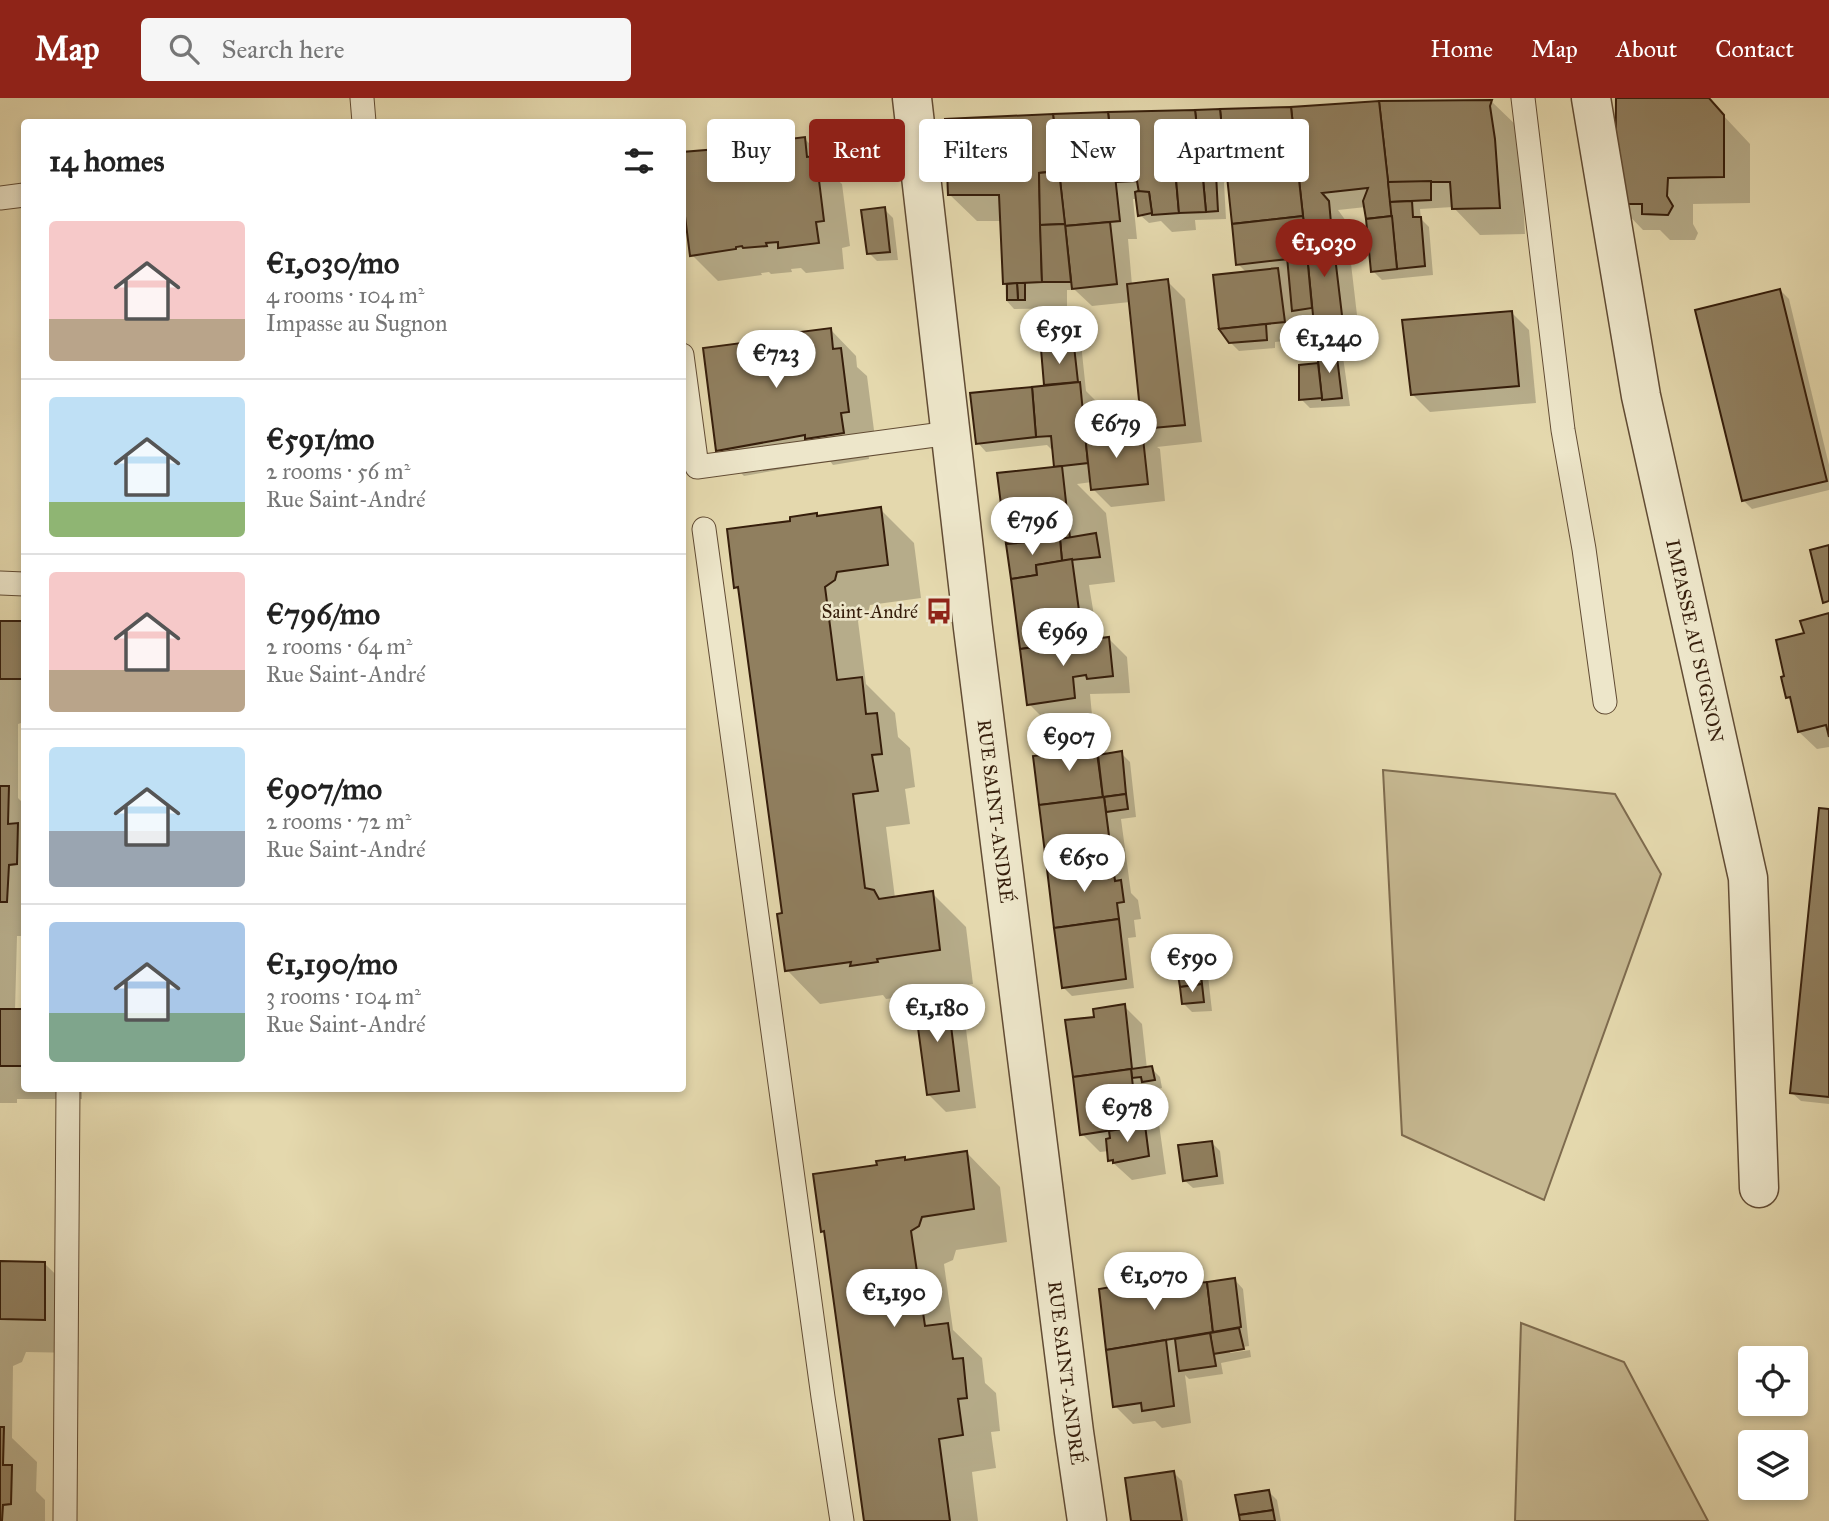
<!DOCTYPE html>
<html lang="en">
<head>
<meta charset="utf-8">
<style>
  :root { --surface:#fff; --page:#f6f6f6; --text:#222; --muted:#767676; --line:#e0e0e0; --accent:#8f2418 }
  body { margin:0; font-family:"IM FELL Great Primer",serif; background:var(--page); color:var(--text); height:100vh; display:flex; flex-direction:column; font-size:26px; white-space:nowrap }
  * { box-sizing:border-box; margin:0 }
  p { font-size:23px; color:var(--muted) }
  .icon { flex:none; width:38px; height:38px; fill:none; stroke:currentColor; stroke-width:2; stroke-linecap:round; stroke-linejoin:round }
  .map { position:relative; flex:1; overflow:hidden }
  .sheet { position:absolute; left:21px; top:21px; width:665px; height:973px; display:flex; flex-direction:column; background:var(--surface); border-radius:7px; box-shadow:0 4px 10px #0003 }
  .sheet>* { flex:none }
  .banner { position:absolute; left:707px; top:21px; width:665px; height:63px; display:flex; gap:14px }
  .tools { position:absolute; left:1738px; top:1248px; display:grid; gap:14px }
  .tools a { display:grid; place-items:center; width:70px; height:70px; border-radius:7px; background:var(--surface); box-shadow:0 4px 10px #0003; font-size:35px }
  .price { position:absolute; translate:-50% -60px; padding:0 16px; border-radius:24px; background:#fff; color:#222; font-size:23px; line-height:46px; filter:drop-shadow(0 2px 4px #0008) }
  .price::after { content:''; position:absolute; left:50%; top:42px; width:21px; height:16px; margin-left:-10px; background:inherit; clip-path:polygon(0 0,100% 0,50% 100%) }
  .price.active { background:var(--accent); color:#fff }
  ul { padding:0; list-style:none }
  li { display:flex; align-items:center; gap:21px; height:175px; padding:0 28px }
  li+li { border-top:2px solid var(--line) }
  li span { display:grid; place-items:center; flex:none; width:196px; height:140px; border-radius:7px; color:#555 }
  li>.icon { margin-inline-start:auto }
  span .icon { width:84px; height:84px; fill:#fffc; stroke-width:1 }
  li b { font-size:30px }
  h2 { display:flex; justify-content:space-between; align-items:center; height:84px; padding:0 28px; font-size:30px }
  .tag { padding:0 24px; border-radius:7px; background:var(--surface); box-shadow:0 4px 10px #0003; font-size:24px; line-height:63px }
  .tag.active { background:var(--accent); color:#fff }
  header { display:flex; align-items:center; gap:42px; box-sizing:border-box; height:98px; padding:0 35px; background:var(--accent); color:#fff }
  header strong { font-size:33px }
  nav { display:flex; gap:38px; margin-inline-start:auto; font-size:24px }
  .search { width:490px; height:63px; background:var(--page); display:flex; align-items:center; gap:18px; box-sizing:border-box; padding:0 24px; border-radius:7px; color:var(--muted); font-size:26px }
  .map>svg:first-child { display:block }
</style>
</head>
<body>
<header>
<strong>Map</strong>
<div class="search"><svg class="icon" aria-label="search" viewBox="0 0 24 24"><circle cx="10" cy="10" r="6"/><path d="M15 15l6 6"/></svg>Search here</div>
<nav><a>Home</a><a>Map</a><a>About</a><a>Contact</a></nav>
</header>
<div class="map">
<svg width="1829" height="1423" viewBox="0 0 1829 1423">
  <rect width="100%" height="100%" fill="#e4d8ad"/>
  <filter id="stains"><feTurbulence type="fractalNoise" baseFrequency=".00286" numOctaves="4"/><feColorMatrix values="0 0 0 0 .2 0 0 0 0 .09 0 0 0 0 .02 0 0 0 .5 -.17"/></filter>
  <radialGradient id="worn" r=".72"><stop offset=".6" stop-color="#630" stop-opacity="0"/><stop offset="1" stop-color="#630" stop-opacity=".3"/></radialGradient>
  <g fill="#c6b891" stroke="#7e6b4e" stroke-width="2">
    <polygon points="1383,672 1615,696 1661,776 1544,1102 1402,1037"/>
    <polygon points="1521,1225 1624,1264 1708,1423 1515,1423"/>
  </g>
  <g fill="#0003">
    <polygon points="1618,0 1707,0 1750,46 1750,105 1693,106 1693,126 1698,135 1695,142 1670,142 1660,132 1643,132 1617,105"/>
    <polygon points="1491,3 1518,29 1515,35 1521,69 1525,136 1480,137 1453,109 1420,111 1421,121 1429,129 1433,177 1382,182 1373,173 1366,109 1338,112 1346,123 1361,251 1353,252 1353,258 1343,259 1350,308 1310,310 1301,301 1300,269 1320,267 1315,219 1302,220 1299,217 1302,241 1275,244 1275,250 1239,253 1230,244 1247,175 1238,166 1229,77 1224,85 1226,121 1195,122 1196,132 1172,134 1161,123 1149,125 1140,117 1138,101 1133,101 1137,141 1128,141 1132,187 1167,183 1185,201 1202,344 1157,349 1160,351 1165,403 1111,409 1093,391 1092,384 1077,386 1106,415 1115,484 1089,487 1098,542 1109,541 1127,559 1130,595 1090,596 1092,617 1047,624 1029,606 999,377 1056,371 1055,355 1047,347 986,354 978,345 1048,289 1046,287 1070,217 1079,226 1086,293 1097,304 1100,337 1146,332 1144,330 1130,204 1092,208 1075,192 1067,192 1067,210 1014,211 1006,202 1002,123 977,123 950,97 1053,18 1379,5"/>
    <polygon points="804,40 830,67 831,76 842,86 850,148 842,150 844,171 806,175 801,170 791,171 792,174 771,176 769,174 761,175 762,177 718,183 692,157 768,49"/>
    <polygon points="884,111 893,120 898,162 877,163 869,155"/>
    <polygon points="1780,192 1789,201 1829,367 1829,392 1752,411 1743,402"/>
    <polygon points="1512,215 1529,232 1536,305 1430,314 1412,296"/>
    <polygon points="830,231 856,258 857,269 867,278 875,340 867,340 869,361 833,367 830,363 744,378 718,352 752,249 778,242 782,246 795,244"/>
    <polygon points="880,411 914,445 921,500 870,507 868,515 858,523 866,586 895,615 898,639 910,650 915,689 905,691 910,726 886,729 895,800 932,795 966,829 973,886 910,894 911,898 886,901 883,897 820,906 787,872 784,817 740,494 736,489 792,424 817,417 820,420"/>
    <polygon points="1829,517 1829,649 1817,651 1799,634 1793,605 1788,599 1786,579 1806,536"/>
    <polygon points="0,524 24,525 24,624 18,626 18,700 24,706 24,838 17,838 15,913 24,913 24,990 82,990 82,1001 17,1001 17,1005 0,1005"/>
    <polygon points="1094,642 1109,657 1121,655 1130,664 1136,719 1121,721 1131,795 1138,802 1141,821 1134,822 1136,839 1128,840 1134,890 1072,898 1063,889 1035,659 1060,657"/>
    <polygon points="1829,713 1829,1006 1801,1003 1792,995"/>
    <polygon points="1199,870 1208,878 1212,913 1192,914 1184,906"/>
    <polygon points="947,897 964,915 976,1010 946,1014 928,996"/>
    <polygon points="1124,908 1142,926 1147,971 1151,970 1160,979 1162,990 1152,992 1149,989 1152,1018 1159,1026 1166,1076 1132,1082 1110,1062 1109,1053 1100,1054 1082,1036 1096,920"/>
    <polygon points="1212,1045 1220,1053 1224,1086 1193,1090 1184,1082"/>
    <polygon points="967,1055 1000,1089 1007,1144 956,1152 953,1162 944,1166 953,1232 982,1260 985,1285 996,1295 1000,1333 991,1334 996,1370 972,1374 978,1423 866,1423 826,1136 823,1133 879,1069 904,1061 907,1064"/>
    <polygon points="0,1165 45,1166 79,1199 78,1255 26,1254 22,1264 13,1268 12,1340 37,1364 36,1393 45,1402 45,1423 0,1423"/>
    <polygon points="1175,1180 1183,1188 1235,1182 1243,1191 1249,1248 1230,1251 1230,1255 1250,1252 1251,1259 1221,1265 1223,1276 1189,1281 1185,1277 1191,1325 1162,1330 1155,1323 1133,1326 1115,1308 1101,1192"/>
    <polygon points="1174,1375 1182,1383 1188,1423 1133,1423"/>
    <polygon points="1268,1393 1277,1402 1281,1423 1242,1423"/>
  </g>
  <g fill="#907f5f" stroke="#361e0b" stroke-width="2">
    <polygon points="1616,0 1709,0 1724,17 1724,79 1668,80 1667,98 1673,108 1668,117 1642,116 1642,106 1615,106"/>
    <polygon points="1492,2 1490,8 1495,41 1500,110 1452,111 1450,84 1388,84 1379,3"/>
    <polygon points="1379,3 1392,118 1366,121 1363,103 1368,90 1322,95 1329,103 1331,125 1304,127 1291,9"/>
    <polygon points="1291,9 1303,118 1232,126 1220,11"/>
    <polygon points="1220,11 1225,60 1213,81 1203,81 1195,12"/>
    <polygon points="1195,12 1203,81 1176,81 1179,115 1152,117 1149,94 1139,95 1137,83 1116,84 1108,14"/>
    <polygon points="1108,14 1120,123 1065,128 1053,16"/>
    <polygon points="1053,16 1059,73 1039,75 1042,184 1003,186 999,97 948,97 945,21"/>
    <polygon points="805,39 807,59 816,58 824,123 816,124 819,145 778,150 778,144 766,145 767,148 743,150 742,148 736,149 736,151 690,158 682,94 682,54 766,47 766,44"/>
    <polygon points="1059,73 1065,126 1040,127 1039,75"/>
    <polygon points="1216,76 1218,113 1206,114 1203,81 1213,81"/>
    <polygon points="1176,81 1203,81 1206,114 1179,115"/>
    <polygon points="1431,83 1431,102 1390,104 1388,84"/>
    <polygon points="1138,93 1149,94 1152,115 1138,118 1135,94"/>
    <polygon points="1412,103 1413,119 1421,119 1425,168 1397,171 1390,104"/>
    <polygon points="885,109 890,154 867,156 861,112"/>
    <polygon points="1303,118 1305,135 1285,137 1288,161 1236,167 1232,126"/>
    <polygon points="1392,118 1397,171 1371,174 1366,121"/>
    <polygon points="1110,124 1117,186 1072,191 1065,128"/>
    <polygon points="1331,125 1344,234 1315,237 1304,127"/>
    <polygon points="1065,126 1071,184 1042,184 1040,127"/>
    <polygon points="1305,135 1312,210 1292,213 1285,137"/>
    <polygon points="1278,170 1285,224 1219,231 1213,177"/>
    <polygon points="1168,181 1185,327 1142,331 1127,186"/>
    <polygon points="1017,185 1025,185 1025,202 1018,202"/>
    <polygon points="1017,185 1018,202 1007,202 1007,186"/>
    <polygon points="1780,191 1827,383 1742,403 1695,212"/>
    <polygon points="1512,213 1519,288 1411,297 1402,222"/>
    <polygon points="1071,215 1072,231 1039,234 1038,217"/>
    <polygon points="1266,226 1267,242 1229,245 1219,231"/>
    <polygon points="831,230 833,251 841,250 849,314 841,315 844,335 805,341 805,337 716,353 703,250 749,244 750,247 755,247 755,244 779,240 779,244 793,243 792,235"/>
    <polygon points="1072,231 1074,248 1041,251 1039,234"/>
    <polygon points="1344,234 1345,250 1317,253 1315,237"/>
    <polygon points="1074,248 1078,284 1044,287 1041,251"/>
    <polygon points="1336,251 1342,300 1322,302 1317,253"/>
    <polygon points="1318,265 1322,300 1299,302 1299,267"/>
    <polygon points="1080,284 1088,365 1054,369 1051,338 1036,339 1032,289"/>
    <polygon points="1032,289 1036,339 976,346 970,295"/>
    <polygon points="1142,331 1148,386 1091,392 1085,337"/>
    <polygon points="1062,368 1070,440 1006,446 997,375"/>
    <polygon points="881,409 888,467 837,474 835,482 825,489 837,582 862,579 866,616 877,615 882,656 872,657 878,693 853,696 865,790 874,792 879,801 933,793 940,852 877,861 878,864 850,868 851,864 785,873 777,816 782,815 738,489 734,490 727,431 790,423 790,419 817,415 817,418"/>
    <polygon points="1096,435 1100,459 1062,463 1060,441"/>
    <polygon points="1060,441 1062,463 1036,467 1037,477 1011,481 1006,446"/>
    <polygon points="1829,447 1829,503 1823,505 1810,452"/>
    <polygon points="1072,461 1083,542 1020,551 1011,481 1037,477 1036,467"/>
    <polygon points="1829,515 1829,639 1826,627 1798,634 1790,599 1786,600 1781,579 1784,578 1776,542 1804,535 1800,523"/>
    <rect x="0" y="523" width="24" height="58"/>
    <polygon points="1109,539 1113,578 1087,581 1086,577 1073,579 1075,600 1027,607 1020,551"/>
    <polygon points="1095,640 1103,699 1039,707 1033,658 1058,655 1057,645"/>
    <polygon points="1122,653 1126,696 1103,699 1098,657"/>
    <polygon points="0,688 9,688 8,726 18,725 17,766 9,767 7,804 0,804"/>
    <polygon points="1126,696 1128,711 1106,714 1104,699"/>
    <polygon points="1104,699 1112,761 1047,771 1039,707"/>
    <polygon points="1819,710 1829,711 1829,999 1790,995"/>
    <polygon points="1112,761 1115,783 1121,782 1124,804 1117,805 1119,821 1054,830 1047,771"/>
    <polygon points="1119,821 1126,881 1062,890 1054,830"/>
    <polygon points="1200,868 1202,886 1180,889 1177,871"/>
    <polygon points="1202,886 1204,904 1182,906 1180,889"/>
    <polygon points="947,895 959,993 927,997 914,900"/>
    <polygon points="1125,906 1132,971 1073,979 1065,922 1094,919 1093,911"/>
    <rect x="0" y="911" width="24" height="57"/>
    <polygon points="1152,968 1155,982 1142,984 1141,979 1132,980 1131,971"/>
    <polygon points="1131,971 1135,1007 1142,1006 1145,1027 1080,1037 1073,979"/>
    <polygon points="1145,1027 1149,1058 1113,1065 1113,1062 1108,1063 1106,1041 1110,1040 1109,1033"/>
    <polygon points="1212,1043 1217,1078 1183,1083 1178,1047"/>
    <polygon points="967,1053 974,1111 922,1119 919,1128 911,1133 925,1228 948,1225 953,1261 963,1260 967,1300 958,1301 963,1337 939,1341 950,1423 864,1423 824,1133 821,1134 813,1076 877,1067 876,1063 905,1059 905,1062"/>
    <polygon points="0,1163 45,1164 45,1222 0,1221"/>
    <polygon points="1175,1178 1176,1187 1207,1184 1213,1234 1106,1252 1099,1191"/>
    <polygon points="1235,1180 1241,1229 1213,1234 1207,1184"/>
    <polygon points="1239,1230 1244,1251 1213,1256 1210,1235"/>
    <polygon points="1210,1235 1216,1268 1179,1273 1175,1241"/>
    <polygon points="1166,1242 1174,1308 1142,1313 1141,1305 1113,1309 1106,1252"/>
    <polygon points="0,1329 4,1329 3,1367 12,1367 11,1406 3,1407 2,1423 0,1423"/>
    <polygon points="1174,1373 1182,1423 1131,1423 1125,1380"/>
    <polygon points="1269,1392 1273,1412 1239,1417 1235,1397"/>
    <polygon points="1273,1412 1275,1423 1240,1423 1239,1417"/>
  </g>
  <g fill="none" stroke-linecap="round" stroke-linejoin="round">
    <g stroke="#624c34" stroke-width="25">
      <g id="service">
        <polyline points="362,0 364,24"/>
        <polyline points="1523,0 1563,332 1584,451 1605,604"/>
        <polyline points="0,100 24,97"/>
        <polyline points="682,257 697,369 950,335"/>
        <polyline points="704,431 823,1299 842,1423"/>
        <polyline points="0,485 24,486"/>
        <polyline points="65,1423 68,990"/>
      </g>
    </g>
    <g stroke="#624c34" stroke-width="41">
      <g id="minor">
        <path id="s1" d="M 1591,0 L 1641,298 L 1748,780 L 1759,1090"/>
      </g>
    </g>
    <g stroke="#624c34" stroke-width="41">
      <g id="tertiary">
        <path id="s2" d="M 912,0 L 973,530 L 1074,1334 L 1087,1423"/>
      </g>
    </g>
    <use href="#service" stroke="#ede6ca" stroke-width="23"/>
    <use href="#minor" stroke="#ede6ca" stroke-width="38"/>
    <use href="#tertiary" stroke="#ede6ca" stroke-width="38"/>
  </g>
  <defs>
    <g id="bus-bare" transform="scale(2.1)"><path d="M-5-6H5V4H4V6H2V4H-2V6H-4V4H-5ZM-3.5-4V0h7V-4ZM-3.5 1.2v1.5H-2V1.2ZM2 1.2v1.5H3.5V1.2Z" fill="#8f2418" stroke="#ede6ca" stroke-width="2.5" paint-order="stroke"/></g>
  </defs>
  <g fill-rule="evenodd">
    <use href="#bus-bare" x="939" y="513"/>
  </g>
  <g text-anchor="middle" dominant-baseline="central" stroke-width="5" stroke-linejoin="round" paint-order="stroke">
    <g font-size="19" fill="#361e0b" stroke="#ede6ca" text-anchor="end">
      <text x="918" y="513">Saint-André</text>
    </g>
    <g font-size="19" fill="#361e0b" stroke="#ede6ca">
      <text stroke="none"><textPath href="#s1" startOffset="553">IMPASSE AU SUGNON</textPath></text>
      <text stroke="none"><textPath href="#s2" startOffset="718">RUE SAINT-ANDRÉ</textPath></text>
      <text stroke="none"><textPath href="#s2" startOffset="1284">RUE SAINT-ANDRÉ</textPath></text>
    </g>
  </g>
  <rect width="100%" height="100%" filter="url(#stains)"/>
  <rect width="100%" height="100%" fill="url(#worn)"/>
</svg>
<div class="tools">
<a><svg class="icon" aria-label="locate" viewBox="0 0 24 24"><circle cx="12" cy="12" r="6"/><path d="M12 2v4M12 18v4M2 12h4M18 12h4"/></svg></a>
<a><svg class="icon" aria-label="layers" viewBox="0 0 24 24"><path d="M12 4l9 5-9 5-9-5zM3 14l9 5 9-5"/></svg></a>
</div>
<b class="price active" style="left:1324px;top:181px">€1,030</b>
<b class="price" style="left:1059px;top:268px">€591</b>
<b class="price" style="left:1329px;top:277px">€1,240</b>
<b class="price" style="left:776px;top:292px">€723</b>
<b class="price" style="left:1116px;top:362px">€679</b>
<b class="price" style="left:1032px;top:459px">€796</b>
<b class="price" style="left:1063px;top:570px">€969</b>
<b class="price" style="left:1069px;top:675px">€907</b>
<b class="price" style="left:1084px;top:796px">€650</b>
<b class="price" style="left:1192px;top:896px">€590</b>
<b class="price" style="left:937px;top:946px">€1,180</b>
<b class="price" style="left:1127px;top:1046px">€978</b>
<b class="price" style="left:1154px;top:1214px">€1,070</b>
<b class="price" style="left:894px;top:1231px">€1,190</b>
<div class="banner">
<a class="tag">Buy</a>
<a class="tag active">Rent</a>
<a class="tag">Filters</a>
<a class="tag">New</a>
<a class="tag">Apartment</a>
</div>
<section class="sheet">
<h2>14 homes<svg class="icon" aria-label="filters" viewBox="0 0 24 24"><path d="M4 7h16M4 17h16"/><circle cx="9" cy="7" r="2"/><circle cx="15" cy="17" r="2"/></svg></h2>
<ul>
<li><span style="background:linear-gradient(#f6c9c9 70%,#b9a48a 0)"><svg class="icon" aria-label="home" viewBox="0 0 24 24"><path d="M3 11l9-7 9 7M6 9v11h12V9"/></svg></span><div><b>€1,030/mo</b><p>4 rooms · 104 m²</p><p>Impasse au Sugnon</p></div></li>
<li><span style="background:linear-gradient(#bfe0f5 75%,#8fb573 0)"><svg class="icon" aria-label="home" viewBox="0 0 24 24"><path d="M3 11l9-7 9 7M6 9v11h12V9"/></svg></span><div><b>€591/mo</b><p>2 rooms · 56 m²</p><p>Rue Saint-André</p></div></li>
<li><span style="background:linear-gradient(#f6c9c9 70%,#b9a48a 0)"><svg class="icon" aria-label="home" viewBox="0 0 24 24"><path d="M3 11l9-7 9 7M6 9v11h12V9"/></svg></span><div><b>€796/mo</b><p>2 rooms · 64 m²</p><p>Rue Saint-André</p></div></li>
<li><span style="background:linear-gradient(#bfe0f5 60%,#9aa5b1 0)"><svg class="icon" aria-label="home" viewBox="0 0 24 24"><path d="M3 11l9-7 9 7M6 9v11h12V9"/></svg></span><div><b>€907/mo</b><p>2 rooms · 72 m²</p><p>Rue Saint-André</p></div></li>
<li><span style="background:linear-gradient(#a9c7e8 65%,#7fa58c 0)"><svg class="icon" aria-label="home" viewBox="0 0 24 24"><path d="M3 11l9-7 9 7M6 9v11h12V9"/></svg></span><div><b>€1,190/mo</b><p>3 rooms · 104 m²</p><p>Rue Saint-André</p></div></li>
</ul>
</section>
</div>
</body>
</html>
